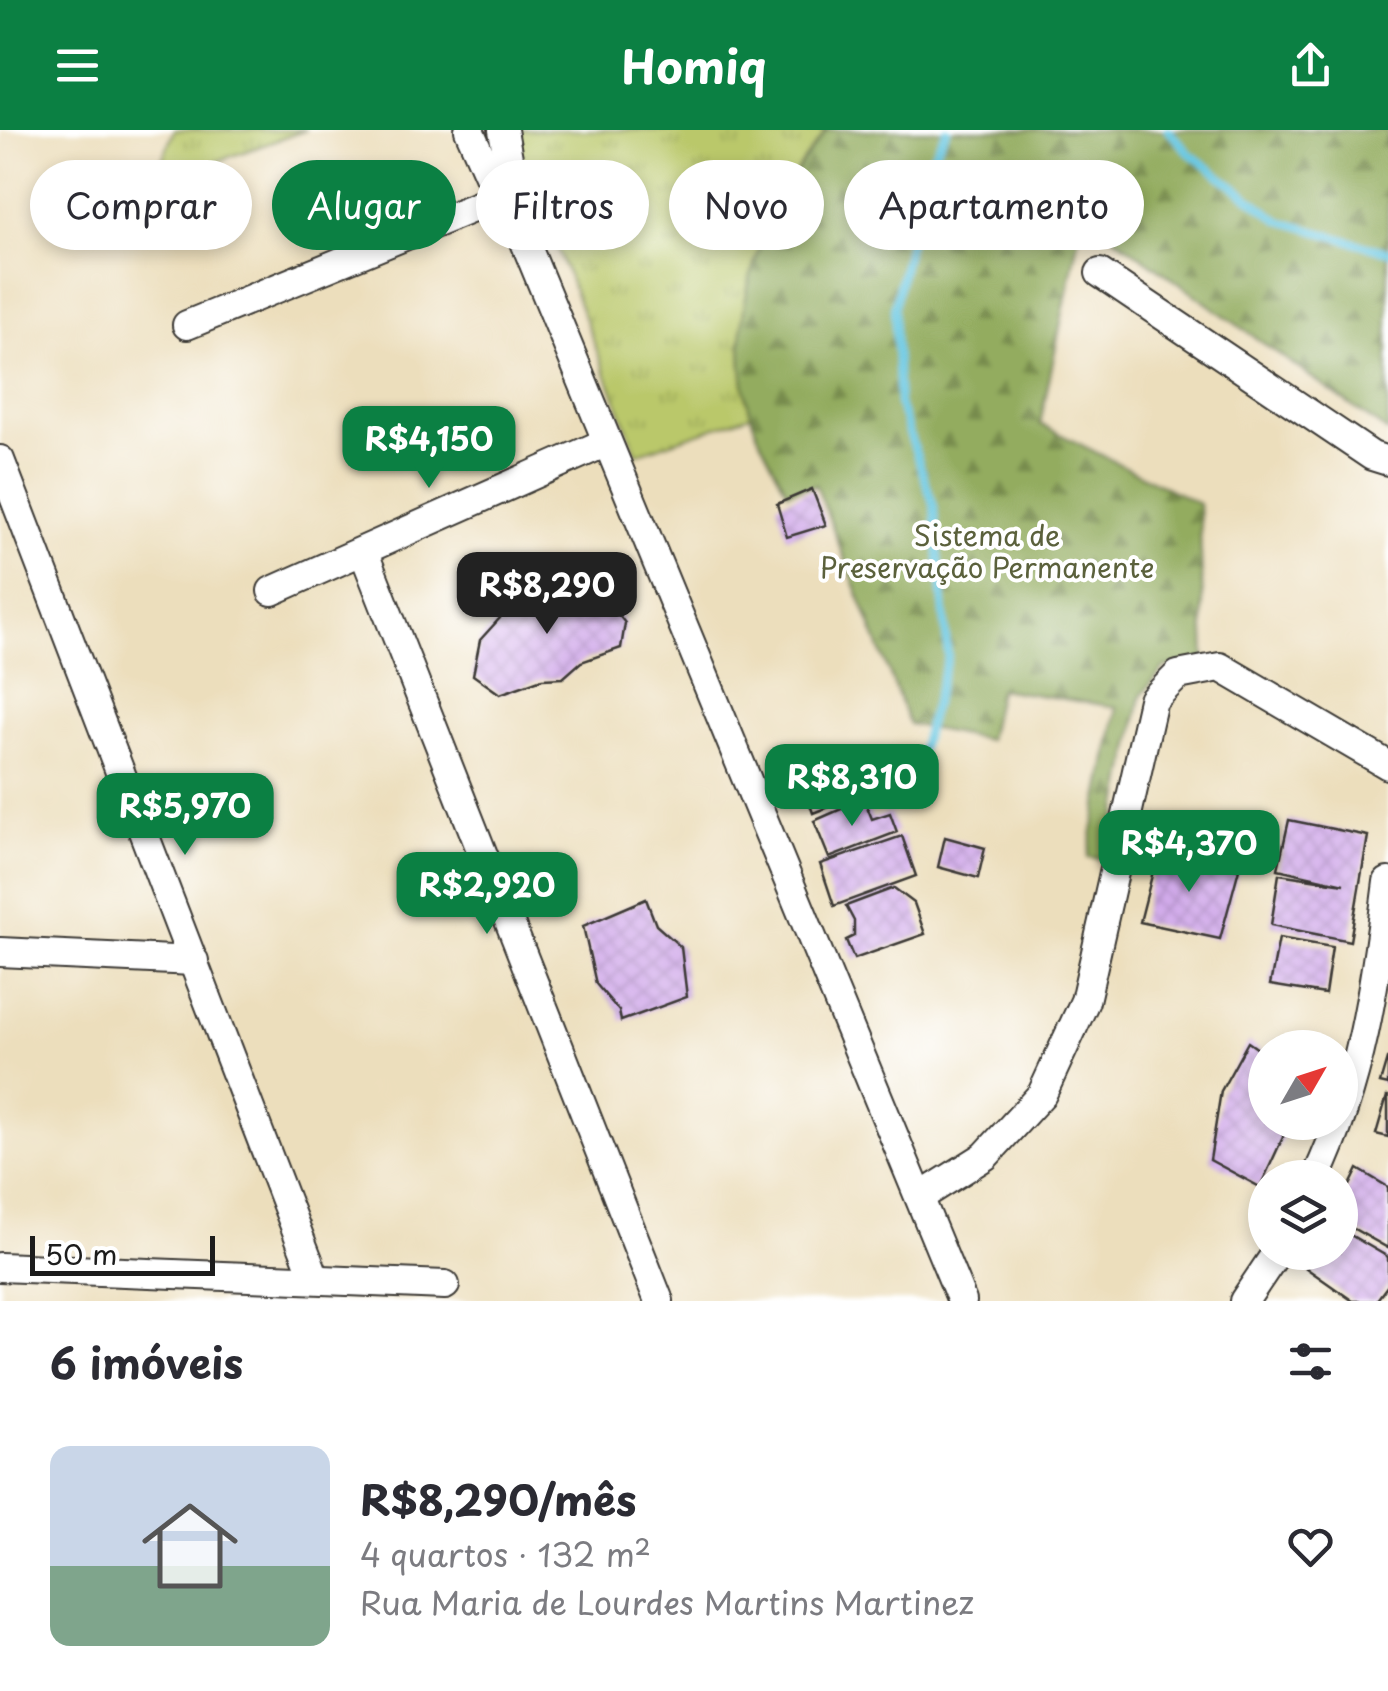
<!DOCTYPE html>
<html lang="pt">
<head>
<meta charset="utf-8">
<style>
  :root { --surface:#fff; --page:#f2f2f3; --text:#2b2b33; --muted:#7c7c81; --accent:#0b8043 }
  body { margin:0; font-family:"Playpen Sans",sans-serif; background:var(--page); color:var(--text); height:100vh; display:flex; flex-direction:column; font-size:38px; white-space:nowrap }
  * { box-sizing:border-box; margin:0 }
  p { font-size:32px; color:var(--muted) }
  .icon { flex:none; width:55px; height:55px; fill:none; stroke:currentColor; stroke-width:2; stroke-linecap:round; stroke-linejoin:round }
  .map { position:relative; height:1171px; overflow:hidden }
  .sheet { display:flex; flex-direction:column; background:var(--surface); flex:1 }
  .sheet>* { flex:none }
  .hud { position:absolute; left:30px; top:30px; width:1330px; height:90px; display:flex; gap:20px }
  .needle { width:65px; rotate:51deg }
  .controls { position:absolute; left:1248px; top:900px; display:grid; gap:20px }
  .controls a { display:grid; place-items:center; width:110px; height:110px; border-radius:50%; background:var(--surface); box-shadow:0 5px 15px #0003; font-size:50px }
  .scale { position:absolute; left:30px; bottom:25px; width:185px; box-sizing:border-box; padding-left:10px; border:5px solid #1c1c1c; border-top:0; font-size:28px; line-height:35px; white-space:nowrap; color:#1c1c1c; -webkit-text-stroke:8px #fff; paint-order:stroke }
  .price { position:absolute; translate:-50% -85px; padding:0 22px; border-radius:20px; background:var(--accent); color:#fff; font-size:32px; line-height:65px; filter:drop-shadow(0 2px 5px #0008) }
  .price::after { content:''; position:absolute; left:50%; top:60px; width:30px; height:22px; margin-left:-15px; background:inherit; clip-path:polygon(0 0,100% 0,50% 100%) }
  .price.current { background:#222; color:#fff }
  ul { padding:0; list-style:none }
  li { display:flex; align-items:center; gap:30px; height:250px; padding:0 50px }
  li span { display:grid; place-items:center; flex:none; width:280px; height:200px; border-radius:20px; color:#555 }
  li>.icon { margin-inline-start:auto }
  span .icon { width:120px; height:120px; fill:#fffc; stroke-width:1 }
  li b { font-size:42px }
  h2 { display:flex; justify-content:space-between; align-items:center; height:120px; padding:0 50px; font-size:42px }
  .pill { padding:0 35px; border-radius:45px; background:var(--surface); box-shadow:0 5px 15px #0003; font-size:35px; line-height:90px }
  .pill.current { background:var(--accent); color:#fff }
  header { display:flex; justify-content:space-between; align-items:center; height:130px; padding:0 50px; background:var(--accent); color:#fff; font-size:45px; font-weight:700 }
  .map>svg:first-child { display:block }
</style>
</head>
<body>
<header><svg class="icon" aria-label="menu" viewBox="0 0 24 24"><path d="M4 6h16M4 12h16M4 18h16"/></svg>Homiq<svg class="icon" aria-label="share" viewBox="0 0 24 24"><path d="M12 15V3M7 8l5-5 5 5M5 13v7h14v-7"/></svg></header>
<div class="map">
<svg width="1388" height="1171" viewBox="0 0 1388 1171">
  <defs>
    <pattern id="grass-tufts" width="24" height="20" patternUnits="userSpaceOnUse" patternTransform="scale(2.5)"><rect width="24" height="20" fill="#bac86b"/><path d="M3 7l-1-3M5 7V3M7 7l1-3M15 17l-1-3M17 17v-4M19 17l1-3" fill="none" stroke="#9fab5c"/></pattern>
    <pattern id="forest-firs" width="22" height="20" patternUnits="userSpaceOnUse" patternTransform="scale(2.5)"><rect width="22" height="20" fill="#93ac5f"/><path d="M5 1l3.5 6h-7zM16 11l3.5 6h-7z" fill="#778b4e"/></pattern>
    <pattern id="building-cross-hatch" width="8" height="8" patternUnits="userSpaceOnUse" patternTransform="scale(2.5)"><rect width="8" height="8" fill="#d1aaea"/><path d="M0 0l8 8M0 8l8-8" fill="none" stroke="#b392c8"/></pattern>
  </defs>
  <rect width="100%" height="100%" fill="#fff"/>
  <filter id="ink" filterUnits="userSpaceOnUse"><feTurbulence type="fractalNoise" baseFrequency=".01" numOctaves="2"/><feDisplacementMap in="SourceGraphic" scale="20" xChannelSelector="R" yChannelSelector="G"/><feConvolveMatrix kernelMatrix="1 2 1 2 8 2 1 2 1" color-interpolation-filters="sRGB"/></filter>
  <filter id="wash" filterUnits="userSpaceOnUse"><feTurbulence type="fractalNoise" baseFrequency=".0048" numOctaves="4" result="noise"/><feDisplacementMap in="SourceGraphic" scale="40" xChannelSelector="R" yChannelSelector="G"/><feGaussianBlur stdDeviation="2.25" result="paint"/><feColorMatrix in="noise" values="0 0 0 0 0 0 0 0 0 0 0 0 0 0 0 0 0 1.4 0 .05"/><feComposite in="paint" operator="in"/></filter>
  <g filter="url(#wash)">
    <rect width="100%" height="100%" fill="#ecdebc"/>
    <g fill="url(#grass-tufts)" stroke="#6b7244" stroke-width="2.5">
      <polygon points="174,0 306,0 153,54"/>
      <path d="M 517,0 L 827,0 C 752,91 737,170 751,285 L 637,324 L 517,14 Z"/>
    </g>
    <path fill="url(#forest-firs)" stroke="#58643e" stroke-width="2.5" d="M 827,0 L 1388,0 L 1388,302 L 1083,85 L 1040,294 L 1199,374 L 1205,528 L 1164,538 L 1141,566 L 1108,730 L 1088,727 L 1117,577 L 999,559 L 988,610 L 909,594 L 816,355 L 787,362 C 775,337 758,311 751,285 C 721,184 764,77 827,0 Z"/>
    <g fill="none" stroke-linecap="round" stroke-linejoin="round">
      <g stroke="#62c5e0" stroke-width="8">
        <polyline points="1168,0 1189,23 1280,91 1388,122"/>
        <polyline points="912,650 948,527 934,376 899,274 894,178 926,38 947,0"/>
      </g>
    </g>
    <g id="blocks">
      <g fill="url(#building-cross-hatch)">
        <polygon points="812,359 826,395 787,407 777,374"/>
        <polygon points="531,454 603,465 625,493 621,518 581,532 563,548 542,549 500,564 473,545 480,510"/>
        <polygon points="864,624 876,658 813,683 801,649"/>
        <polygon points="864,669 872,689 890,683 897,702 829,728 814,691"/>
        <polygon points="1289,690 1368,706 1350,811 1271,795 1279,744 1344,754 1278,739"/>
        <polygon points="902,706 916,746 834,776 820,734"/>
        <polygon points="945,707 985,718 978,748 938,737"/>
        <polygon points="1158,722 1239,739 1220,809 1140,792"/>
        <polygon points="894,758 914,773 925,804 854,829 846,810 854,806 854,791 846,776"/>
        <polygon points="646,769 656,795 681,817 687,867 621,891 619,881 596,854 583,796"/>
        <polygon points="1279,808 1332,817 1325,864 1270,855"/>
        <polygon points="1248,912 1265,924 1265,992 1290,992 1260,1057 1210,1030 1221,961"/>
        <polygon points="1387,929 1388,929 1388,955 1380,953"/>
        <polygon points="1387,966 1388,966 1388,1007 1376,1004"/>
        <polygon points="1358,1039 1388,1057 1388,1118 1340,1091 1340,1076"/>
        <polygon points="1340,1099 1388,1127 1388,1155 1376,1171 1353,1171 1306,1138 1317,1122 1340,1122"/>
      </g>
    </g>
  </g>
  <g filter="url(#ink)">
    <use href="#blocks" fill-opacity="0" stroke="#3b3934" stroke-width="2.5"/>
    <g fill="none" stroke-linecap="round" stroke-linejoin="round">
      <g stroke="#3b3934" stroke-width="32">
        <g id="minor">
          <polyline points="469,0 499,68 518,95 962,1171"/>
          <polyline points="503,0 517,79"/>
          <polyline points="1100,143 1372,326 1388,331"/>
          <polyline points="187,195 514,61"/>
          <polyline points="0,330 315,1148"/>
          <polyline points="364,423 659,1171"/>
          <polyline points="272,461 607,312"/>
          <polyline points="0,822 194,831"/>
          <path d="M 1316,1048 C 1361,953 1375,855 1388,752"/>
          <polyline points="920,1067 985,1026 1042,964 1085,871 1153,570 1178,545 1220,537 1388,635"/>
          <polyline points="0,1137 445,1155"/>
          <polyline points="1244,1171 1277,1122"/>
        </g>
      </g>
      <use href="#minor" stroke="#fff" stroke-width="28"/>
    </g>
  </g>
  <g text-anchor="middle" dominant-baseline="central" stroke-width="8" stroke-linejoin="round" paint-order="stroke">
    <g font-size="28" fill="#5b613c" stroke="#fff">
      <text x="987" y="404">Sistema de<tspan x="987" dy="32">Preservação Permanente</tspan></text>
    </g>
  </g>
</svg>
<div class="controls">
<a><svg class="needle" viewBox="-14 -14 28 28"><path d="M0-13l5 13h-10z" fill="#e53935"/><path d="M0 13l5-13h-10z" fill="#7c7c81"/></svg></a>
<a><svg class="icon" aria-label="layers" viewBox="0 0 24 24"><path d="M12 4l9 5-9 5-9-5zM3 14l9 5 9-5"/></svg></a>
</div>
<div class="scale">50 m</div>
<b class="price" style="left:429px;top:361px">R$4,150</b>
<b class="price current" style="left:547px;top:507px">R$8,290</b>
<b class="price" style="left:852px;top:699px">R$8,310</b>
<b class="price" style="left:185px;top:728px">R$5,970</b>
<b class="price" style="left:1189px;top:765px">R$4,370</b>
<b class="price" style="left:487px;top:807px">R$2,920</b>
<div class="hud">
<a class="pill">Comprar</a>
<a class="pill current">Alugar</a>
<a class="pill">Filtros</a>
<a class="pill">Novo</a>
<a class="pill">Apartamento</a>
</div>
</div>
<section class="sheet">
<h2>6 imóveis<svg class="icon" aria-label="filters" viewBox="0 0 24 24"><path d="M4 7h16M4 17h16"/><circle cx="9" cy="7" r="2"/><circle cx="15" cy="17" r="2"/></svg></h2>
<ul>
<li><span style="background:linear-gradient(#c9d6e8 60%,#7fa58c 0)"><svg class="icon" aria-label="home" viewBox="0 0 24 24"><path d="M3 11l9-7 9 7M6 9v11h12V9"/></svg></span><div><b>R$8,290/mês</b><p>4 quartos · 132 m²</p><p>Rua Maria de Lourdes Martins Martinez</p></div><svg class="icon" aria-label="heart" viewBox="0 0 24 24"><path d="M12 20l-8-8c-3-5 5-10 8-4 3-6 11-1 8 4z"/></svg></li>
</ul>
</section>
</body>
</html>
